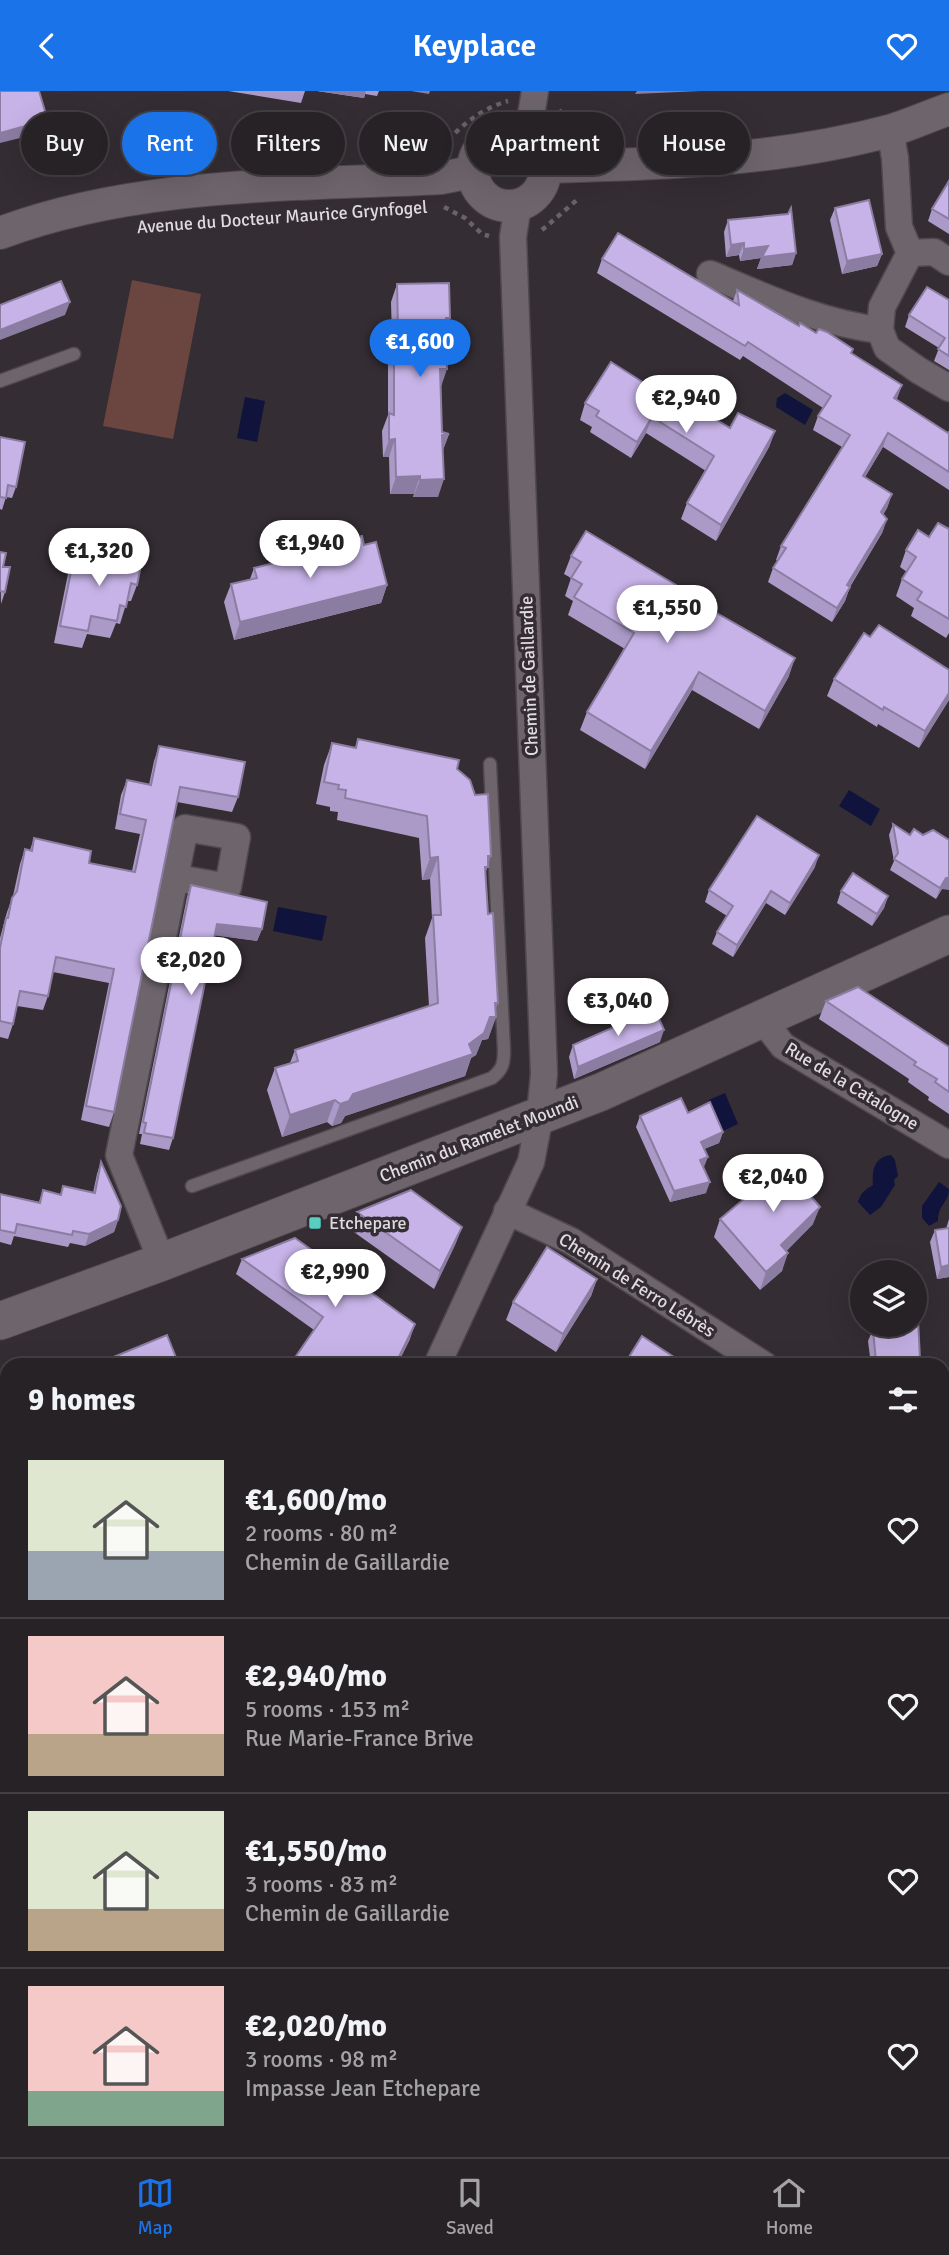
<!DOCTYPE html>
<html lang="en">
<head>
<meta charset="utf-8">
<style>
  :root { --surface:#272226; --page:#2f2a2e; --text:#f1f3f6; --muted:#a4a4a7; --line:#433f43; --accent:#1a73e8 }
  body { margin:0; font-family:Signika,sans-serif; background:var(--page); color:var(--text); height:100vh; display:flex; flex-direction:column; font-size:26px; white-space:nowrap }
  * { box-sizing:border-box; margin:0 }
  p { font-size:23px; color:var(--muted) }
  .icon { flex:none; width:38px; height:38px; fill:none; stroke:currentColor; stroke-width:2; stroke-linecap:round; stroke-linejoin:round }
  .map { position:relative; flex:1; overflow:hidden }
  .drawer { position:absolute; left:0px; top:1267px; width:950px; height:800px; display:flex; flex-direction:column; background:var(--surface); border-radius:21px 21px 0 0; box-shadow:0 7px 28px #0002,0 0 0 2px var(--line) }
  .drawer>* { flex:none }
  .banner { position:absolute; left:21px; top:21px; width:908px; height:63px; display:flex; gap:14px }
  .tools { position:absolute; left:850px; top:1169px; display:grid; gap:14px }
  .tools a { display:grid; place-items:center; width:77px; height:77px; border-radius:50%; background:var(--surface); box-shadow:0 7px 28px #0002,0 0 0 2px var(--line); font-size:35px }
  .price { position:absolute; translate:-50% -60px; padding:0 16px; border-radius:24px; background:#fff; color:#222; font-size:23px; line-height:46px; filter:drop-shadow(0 2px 4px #0008) }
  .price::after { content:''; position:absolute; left:50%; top:42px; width:21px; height:16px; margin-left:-10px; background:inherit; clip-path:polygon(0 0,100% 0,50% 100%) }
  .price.active { background:var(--accent); color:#fff }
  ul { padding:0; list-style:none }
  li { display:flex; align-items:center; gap:21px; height:175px; padding:0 28px }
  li+li { border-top:2px solid var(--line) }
  li span { display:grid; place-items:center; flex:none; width:196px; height:140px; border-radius:0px; color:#555 }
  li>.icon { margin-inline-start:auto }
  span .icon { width:84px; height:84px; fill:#fffc; stroke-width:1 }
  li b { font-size:30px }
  h2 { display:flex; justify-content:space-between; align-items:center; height:84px; padding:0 28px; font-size:30px }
  .tag { padding:0 24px; border-radius:32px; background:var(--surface); box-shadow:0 7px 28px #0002,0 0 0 2px var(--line); font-size:24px; line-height:63px }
  .tag.active { background:var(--accent); color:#fff }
  header { display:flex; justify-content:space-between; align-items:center; height:91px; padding:0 28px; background:var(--accent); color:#fff; font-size:32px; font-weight:600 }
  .menu { display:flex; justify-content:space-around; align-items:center; height:98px; border-top:2px solid var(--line); background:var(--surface); font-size:19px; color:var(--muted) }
  .menu a { display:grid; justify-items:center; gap:4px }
  .menu .active { color:var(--accent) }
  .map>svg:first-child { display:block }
</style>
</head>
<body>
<header><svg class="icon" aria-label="back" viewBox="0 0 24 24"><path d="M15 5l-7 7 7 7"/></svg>Keyplace<svg class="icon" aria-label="heart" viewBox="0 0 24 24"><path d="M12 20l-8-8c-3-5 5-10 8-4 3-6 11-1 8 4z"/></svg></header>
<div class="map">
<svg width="949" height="2066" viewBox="0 0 949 2066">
  <defs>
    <pattern id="grass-tufts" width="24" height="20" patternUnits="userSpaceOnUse" patternTransform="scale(1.75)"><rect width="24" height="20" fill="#6b4640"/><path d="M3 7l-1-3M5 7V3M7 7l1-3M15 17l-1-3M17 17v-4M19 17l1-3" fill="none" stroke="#80605b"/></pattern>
  </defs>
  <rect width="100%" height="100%" fill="#342d33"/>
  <g fill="url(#grass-tufts)">
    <polygon points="943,1561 949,1564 949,1660 943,1656"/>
    <polygon points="943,1887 949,1890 949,2066 336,2066 327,2060 943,2060"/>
  </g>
  <polygon fill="#6b4640" points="132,189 201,203 173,348 103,335"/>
  <g fill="#10143c">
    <polygon points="785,302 813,319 805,334 776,316 777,307"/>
    <polygon points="245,306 265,310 257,351 237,347"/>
    <polygon points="849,699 880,718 871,735 839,715"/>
    <polygon points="278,816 327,825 322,850 273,840"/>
    <polygon points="725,1002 738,1033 723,1040 709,1009"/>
    <path d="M 891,1064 L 895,1069 L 898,1085 L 894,1089 L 895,1094 L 881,1116 L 870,1124 L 858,1111 C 861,1101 865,1099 873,1094 C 872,1079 874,1066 891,1064 Z"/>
    <path d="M 939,1091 L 949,1098 C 949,1112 938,1113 938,1130 L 929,1135 L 922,1127 L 922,1115 Z"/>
  </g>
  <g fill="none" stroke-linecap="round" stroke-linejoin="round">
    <g stroke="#4f484e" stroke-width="15">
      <g id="service">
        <polyline points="0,290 74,263"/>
        <path d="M 192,1095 L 492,987 C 503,978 504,972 504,959 L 490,673"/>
      </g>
    </g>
    <g stroke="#4f484e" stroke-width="29">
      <g id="minor">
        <polyline points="518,44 531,24 535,0"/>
        <polyline points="910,162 934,161 949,171"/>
        <path d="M 710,183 C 765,206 820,232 880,239 L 887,257 L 918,279 L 949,297"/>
        <polyline points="880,239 882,216 910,162 899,136 895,67 890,39"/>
        <polyline points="762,928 783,955 949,1054"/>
        <polyline points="507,1120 571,1150 764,1274"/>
        <polyline points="162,1171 119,1064 185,737 237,746 228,796 177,787"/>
        <polyline points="437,1274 531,1071 540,1024 544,983 513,146 518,114"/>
        <polyline points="943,1390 949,1394"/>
        <polyline points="943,1672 949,1676"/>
        <polyline points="0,2026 7,2032"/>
        <polyline points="41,2060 48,2066"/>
        <polyline points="81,2066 84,2060"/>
      </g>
    </g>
    <g stroke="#4f484e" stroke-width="34">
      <g id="tertiary">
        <circle cx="509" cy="79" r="36"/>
        <path d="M 545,76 C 660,73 777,70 889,40 C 909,34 929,25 949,18"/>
        <path d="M 0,142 C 140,90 294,95 441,87 L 472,81"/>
      </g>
    </g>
    <g stroke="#4f484e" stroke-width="39">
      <polyline id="secondary" points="0,1230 162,1171 601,1001 949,843"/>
    </g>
    <g stroke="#696368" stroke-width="4.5" stroke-dasharray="5 5" stroke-linecap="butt">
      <polyline points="559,19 573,37 573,47"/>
      <polyline points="573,37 597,43"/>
      <path d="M 441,56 C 461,35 480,18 508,10"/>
      <polyline points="444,116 465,127 482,143 489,145"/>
      <polyline points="542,139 578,108"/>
    </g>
    <use href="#service" stroke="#6e656c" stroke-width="12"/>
    <use href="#minor" stroke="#6e656c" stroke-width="26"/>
    <use href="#tertiary" stroke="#6e656c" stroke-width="32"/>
    <use href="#secondary" stroke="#6e656c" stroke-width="37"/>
  </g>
  <g fill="#ab9ac7">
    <polygon points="228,0 305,0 301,12"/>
    <polygon points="317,0 379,0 377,5 365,3 364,7"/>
    <polygon points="949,90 949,143 928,130 932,118"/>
    <polygon points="835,117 882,163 877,175 842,183 830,129"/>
    <polygon points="728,129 796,162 792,174 757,178 761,167 740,170 739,164 726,166 724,141"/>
    <polygon points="602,168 733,210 737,199 799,235 816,242 851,262 896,309 948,342 949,341 949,399 883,356 865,386 892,403 887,417 883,424 887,428 882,442 850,496 845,510 832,531 768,491 773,477 778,470 776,469 781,455 842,356 813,339 818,325 823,317 743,265 740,269 597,182"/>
    <polygon points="397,193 450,227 446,236 441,296 442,341 449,343 443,359 438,406 413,406 414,403 390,403 389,366 383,366 382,340 388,324 388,256 392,246 391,211"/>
    <polygon points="949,209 949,279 934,270 939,257 905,236 909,224"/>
    <polygon points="660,302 730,337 775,340 769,356 716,450 681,428 687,412 706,380 646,342 631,367 590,341 592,336 580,329 585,312"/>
    <polygon points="0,346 16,396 12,407 6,406 2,419 0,418"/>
    <polygon points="949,438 949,542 946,547 911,525 914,517 896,505 902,488 907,481 900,476 906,459 929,446"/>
    <polygon points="338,451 387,494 381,512 234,549 224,511 231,493 250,488 254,477 336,457"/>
    <polygon points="112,459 137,494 131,510 127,510 120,533 116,532 110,547 87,543 82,557 54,552 69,478 75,461 109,468"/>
    <polygon points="0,461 3,476 5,501 1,513"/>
    <polygon points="571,465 696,506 695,510 789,585 759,638 692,599 645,678 580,639 587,621 625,558 568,524 573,510 565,505 571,487 564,483"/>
    <polygon points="870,546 949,579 949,609 919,657 878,633 877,636 827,605 834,588"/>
    <polygon points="358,648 457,678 488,773 485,784 488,823 498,912 495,918 496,926 488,948 482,949 476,964 471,967 465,985 345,1025 341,1032 332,1035 327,1031 282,1046 267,999 275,977 290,972 295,959 429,915 425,847 432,827 430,788 422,789 419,747 337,729 338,721 330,720 330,716 316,713 324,674 332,652 355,657"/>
    <polygon points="159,655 238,706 232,721 177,711 114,1021 109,1036 81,1029 109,892 53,881 48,905 43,919 17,915 13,933 8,948 0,946 0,847 7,821 13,805 20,773 25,758 30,759 34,747 89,772 132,780 140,743 115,738 121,704 127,689 149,694 154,670"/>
    <polygon points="893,733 942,798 936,808 890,779 894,770 889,744"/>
    <polygon points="815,776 785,824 766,812 733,866 712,853 717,841 727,825 705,811 709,799"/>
    <polygon points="191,794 262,838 257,850 214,844 173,1047 169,1059 140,1053 142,1043 139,1043 187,806"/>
    <polygon points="841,800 888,805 884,817 872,835 837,812"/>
    <polygon points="826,910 949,956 949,1023 928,1009 929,1006 908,991 909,988 819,928"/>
    <polygon points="660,951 574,988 569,966 573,954"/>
    <polygon points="688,1022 723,1041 719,1052 704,1058 704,1076 706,1102 670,1111 636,1036 640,1025"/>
    <polygon points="101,1071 118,1129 114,1141 85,1155 70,1152 68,1156 14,1145 11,1154 0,1151 0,1103 39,1111 43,1099 60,1104 63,1095 93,1102 97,1083"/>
    <polygon points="810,1097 812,1100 810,1105 813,1133 786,1160 782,1180 760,1199 714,1146 720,1128"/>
    <polygon points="357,1121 462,1136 455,1154 434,1198 351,1139"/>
    <polygon points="949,1128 949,1186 937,1188 930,1151 935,1139 946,1138"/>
    <polygon points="242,1168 410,1248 397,1274 292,1274 294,1268 314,1239 236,1183"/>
    <polygon points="597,1188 591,1205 556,1261 506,1229 513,1211"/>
    <polygon points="880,1234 915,1234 918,1274 871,1274 868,1250 873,1238 880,1238"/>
    <polygon points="949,1288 949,1361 945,1359 948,1351 943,1348 943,1297"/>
    <polygon points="949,1758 949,1779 943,1775 943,1771"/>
    <polygon points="943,1815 949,1818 949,1877 943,1873"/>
    <polygon points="0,1874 7,1880 7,1985 0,1980"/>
  </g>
  <g fill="#8b7da2">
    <polygon points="317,0 366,0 364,7"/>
    <polygon points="411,0 430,0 429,3"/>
    <polygon points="637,0 701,0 635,3"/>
    <polygon points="47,27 43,38 37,40 36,43 0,52 0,42"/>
    <polygon points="744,152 739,164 726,166 731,154"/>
    <polygon points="768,155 796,162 792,174 757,178 761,167 740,170 744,158"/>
    <polygon points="882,163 877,175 842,183 847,170"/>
    <polygon points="70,211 65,224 0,249 0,239"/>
    <polygon points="440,278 447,278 441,296"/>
    <polygon points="902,294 897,308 889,321 894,307"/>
    <polygon points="652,326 646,342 631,367 637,351"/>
    <polygon points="775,340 769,356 716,450 721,434"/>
    <polygon points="888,342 883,356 858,398 863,385"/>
    <polygon points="449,343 442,361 442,344"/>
    <polygon points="395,348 389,366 383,366 389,349"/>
    <polygon points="420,385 414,403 390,403 396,386"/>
    <polygon points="444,388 438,406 413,406 420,389"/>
    <polygon points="892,403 887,417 876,435 881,421"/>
    <polygon points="887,428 882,442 842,508 847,494"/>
    <polygon points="387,494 381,512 234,549 240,531"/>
    <polygon points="850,496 845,510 832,531 837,517"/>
    <polygon points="795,567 789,585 759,638 765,620"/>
    <polygon points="699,581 692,599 645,678 651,660"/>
    <polygon points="949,602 949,609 919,657 925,640"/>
    <polygon points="819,764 815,776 785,824 790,812"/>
    <polygon points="488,765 491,765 480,798"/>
    <polygon points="438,766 430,788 422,789 430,767"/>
    <polygon points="946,787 949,787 949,799 942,798 936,808 940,797"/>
    <polygon points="771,800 766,812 733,866 737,854"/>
    <polygon points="888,805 884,817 872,835 877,823"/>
    <polygon points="217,833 262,838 257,850 212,844"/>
    <polygon points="495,912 498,912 492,926 496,926 488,948 482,949 476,964 471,967 465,985 345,1025 341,1032 332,1035 340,1013 353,1003 469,953"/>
    <polygon points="664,939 660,951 574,988 578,976"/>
    <polygon points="335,1009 327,1031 282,1046 290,1024"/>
    <polygon points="723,1041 719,1052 697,1061 701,1051"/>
    <polygon points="708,1066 704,1076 700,1069"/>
    <polygon points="710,1091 706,1102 670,1111 674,1100"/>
    <polygon points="820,1116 813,1133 775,1172 781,1154"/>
    <polygon points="118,1129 114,1141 85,1155 89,1143"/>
    <polygon points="462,1136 455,1154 434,1198 440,1180"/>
    <polygon points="788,1162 782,1180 760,1199 766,1181"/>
    <polygon points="949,1174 949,1186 937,1188 941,1176"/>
    <polygon points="597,1188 591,1205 556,1261 563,1243"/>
    <polygon points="415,1233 410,1248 397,1274 395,1274"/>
    <polygon points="920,1268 918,1274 874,1274 876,1271"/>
    <polygon points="7,1439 7,1449 0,1457 0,1448"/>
    <polygon points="7,1737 7,1746 0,1755 0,1745"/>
    <polygon points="188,2060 191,2060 187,2066 184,2066"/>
  </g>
  <g fill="#c7b3e7" stroke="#8b7da2" stroke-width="2">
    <polygon points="0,0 39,0 47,27 39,29 40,31 0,42"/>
    <polygon points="949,90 949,128 932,118"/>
    <polygon points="869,109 882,163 847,170 835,117"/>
    <polygon points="791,117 796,162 762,166 768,155 744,158 744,152 731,154 728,129 788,123"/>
    <polygon points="618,142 739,214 737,199 799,235 800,232 816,242 819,238 827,241 853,258 851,262 902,294 894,307 948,342 949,341 949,381 888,342 863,385 892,403 881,421 887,428 847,494 850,496 837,517 773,477 786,457 781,455 850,344 818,325 831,305 748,251 745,255 602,168"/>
    <polygon points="61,190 70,211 0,239 0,214"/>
    <polygon points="449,192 450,227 446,227 447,278 440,278 442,341 449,343 442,344 444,388 420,389 420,385 396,386 395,348 389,349 389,322 394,324 394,238 398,238 397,193"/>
    <polygon points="927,196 949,209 949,265 938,258 945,247 909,224"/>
    <polygon points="611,271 660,302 664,296 730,337 738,322 775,340 721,434 687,412 714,365 652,326 637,351 596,325 599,320 585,312"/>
    <polygon points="0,346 25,351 16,396 8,394 6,407 0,406"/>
    <polygon points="938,432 949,438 949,528 917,509 922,501 902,488 916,466 906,459 918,439 929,446"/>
    <polygon points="586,440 696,506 694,509 795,567 765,620 699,581 651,660 587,621 634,542 574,506 582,493 571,487 581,471 571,465"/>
    <polygon points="362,445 364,454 376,451 387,494 240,531 231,493 257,487 254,477 339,456 338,451"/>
    <polygon points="112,459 143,465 137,494 131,492 126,516 120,514 117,530 91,525 88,540 60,535 75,461 110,468"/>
    <polygon points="0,461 6,462 3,476 10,476 5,501 0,500"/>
    <polygon points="879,534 949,579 949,602 925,640 884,616 883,619 834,588 864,542 870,546"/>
    <polygon points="358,648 459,669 457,678 470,689 475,704 488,703 491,765 488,765 488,776 485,776 488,823 493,822 498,912 495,912 496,926 490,926 484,942 469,953 473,963 353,1003 349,1010 340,1013 335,1009 290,1024 275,977 298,970 295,959 438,912 433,824 441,824 438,766 430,767 427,725 345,707 346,699 338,698 339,694 324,691 332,652 356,657"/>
    <polygon points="159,655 245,671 238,706 180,696 114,1021 86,1015 114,878 56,866 48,905 20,900 13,933 0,930 0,857 6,827 8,827 12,807 17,800 25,758 32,760 34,747 91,760 89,772 135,781 146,729 120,723 127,689 151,694"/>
    <polygon points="757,725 819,764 790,812 771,800 737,854 717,841 733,815 709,799"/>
    <polygon points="893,733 910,744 914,738 923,744 933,739 949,749 949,787 946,787 940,797 894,768 898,762"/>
    <polygon points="853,782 888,805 877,823 841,800"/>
    <polygon points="191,794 267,811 262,838 217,833 173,1047 144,1042 146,1032 143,1031"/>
    <polygon points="858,896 949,956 949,1001 935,991 937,988 914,974 916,971 826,910"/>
    <polygon points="655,918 664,939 578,976 573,954"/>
    <polygon points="681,1007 688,1022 710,1011 723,1041 701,1051 708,1066 700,1069 710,1091 674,1100 640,1025"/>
    <polygon points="793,1067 813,1089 807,1094 812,1100 809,1103 820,1116 781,1154 788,1162 766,1181 720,1128"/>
    <polygon points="101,1071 121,1115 118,1129 89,1143 73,1140 72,1144 17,1133 15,1142 0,1139 0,1103 40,1112 43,1099 61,1104 63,1095 95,1102"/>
    <polygon points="411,1099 462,1136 440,1180 357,1121"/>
    <polygon points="949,1137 949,1174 941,1176 935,1139"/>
    <polygon points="295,1147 415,1233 395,1274 303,1274 294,1268 323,1226 242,1168"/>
    <polygon points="547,1156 597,1188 563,1243 513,1211"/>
    <polygon points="917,1208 920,1268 876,1271 873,1238 885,1238 885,1234 915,1234 915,1209"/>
    <polygon points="167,1244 179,1274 94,1274"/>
    <polygon points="642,1245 686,1274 624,1274"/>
    <polygon points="949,1288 949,1329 943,1326 943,1297"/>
    <polygon points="7,1384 7,1439 0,1448 0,1388 3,1390"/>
    <polygon points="4,1631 7,1634 7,1737 0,1745 0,1636"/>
    <polygon points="943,1815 949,1818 949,1862 943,1858"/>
    <polygon points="0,1874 7,1880 7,1971 0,1966"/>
    <polygon points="7,2060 12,2060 19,2066 3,2066"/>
    <polygon points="134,2060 188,2060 184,2066 130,2066"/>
    <polygon points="286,2060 334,2060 330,2066 283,2066"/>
  </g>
  <rect fill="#57cec1" stroke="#342d33" stroke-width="2.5" x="308" y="1125" width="14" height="14" rx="3.5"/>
  <g text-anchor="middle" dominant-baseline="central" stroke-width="7" stroke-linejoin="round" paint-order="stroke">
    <g font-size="18" fill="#dfdbdf" stroke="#342d33">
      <text transform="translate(282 126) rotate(-4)">Avenue du Docteur Maurice Grynfogel</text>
      <text transform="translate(529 585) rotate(-92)">Chemin de Gaillardie</text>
      <text transform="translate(852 995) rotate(31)">Rue de la Catalogne</text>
      <text transform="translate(479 1048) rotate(-21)">Chemin du Ramelet Moundi</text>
      <text transform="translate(637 1194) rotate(32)">Chemin de Ferro Lébrès</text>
    </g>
    <g font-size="18" fill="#dfdbdf" stroke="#342d33" text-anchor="start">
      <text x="329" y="1132">Etchepare</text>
    </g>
  </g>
</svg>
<div class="tools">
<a><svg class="icon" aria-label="layers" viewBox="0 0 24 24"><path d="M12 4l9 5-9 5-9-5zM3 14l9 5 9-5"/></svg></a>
</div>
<b class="price active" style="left:420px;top:288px">€1,600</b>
<b class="price" style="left:686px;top:344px">€2,940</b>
<b class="price" style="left:310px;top:489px">€1,940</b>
<b class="price" style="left:99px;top:497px">€1,320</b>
<b class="price" style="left:667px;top:554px">€1,550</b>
<b class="price" style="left:191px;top:906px">€2,020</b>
<b class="price" style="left:618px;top:947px">€3,040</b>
<b class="price" style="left:773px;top:1123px">€2,040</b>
<b class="price" style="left:335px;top:1218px">€2,990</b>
<div class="banner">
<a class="tag">Buy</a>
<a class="tag active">Rent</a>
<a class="tag">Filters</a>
<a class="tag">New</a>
<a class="tag">Apartment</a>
<a class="tag">House</a>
</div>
<section class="drawer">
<h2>9 homes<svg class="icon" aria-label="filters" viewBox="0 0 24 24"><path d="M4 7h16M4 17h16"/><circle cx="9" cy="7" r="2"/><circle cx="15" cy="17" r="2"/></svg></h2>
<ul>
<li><span style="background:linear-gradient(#dfe7d0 65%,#9aa5b1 0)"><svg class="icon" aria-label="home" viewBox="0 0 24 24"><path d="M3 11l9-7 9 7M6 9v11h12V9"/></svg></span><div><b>€1,600/mo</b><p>2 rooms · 80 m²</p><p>Chemin de Gaillardie</p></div><svg class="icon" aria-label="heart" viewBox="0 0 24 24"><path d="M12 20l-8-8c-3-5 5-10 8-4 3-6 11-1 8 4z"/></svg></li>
<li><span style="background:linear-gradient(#f6c9c9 70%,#b9a48a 0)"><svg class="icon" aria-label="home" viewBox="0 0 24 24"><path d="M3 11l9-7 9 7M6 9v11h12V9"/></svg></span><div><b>€2,940/mo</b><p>5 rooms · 153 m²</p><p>Rue Marie-France Brive</p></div><svg class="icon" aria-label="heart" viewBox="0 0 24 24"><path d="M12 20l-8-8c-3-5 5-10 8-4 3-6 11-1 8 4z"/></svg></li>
<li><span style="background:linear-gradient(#dfe7d0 70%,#b9a48a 0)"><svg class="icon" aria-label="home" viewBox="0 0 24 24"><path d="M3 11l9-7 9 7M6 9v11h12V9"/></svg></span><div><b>€1,550/mo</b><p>3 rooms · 83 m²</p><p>Chemin de Gaillardie</p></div><svg class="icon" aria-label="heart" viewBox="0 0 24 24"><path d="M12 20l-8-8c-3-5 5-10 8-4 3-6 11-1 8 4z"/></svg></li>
<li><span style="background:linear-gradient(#f6c9c9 75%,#7fa58c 0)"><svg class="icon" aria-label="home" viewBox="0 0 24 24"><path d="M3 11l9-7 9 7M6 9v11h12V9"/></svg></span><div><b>€2,020/mo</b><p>3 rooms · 98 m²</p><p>Impasse Jean Etchepare</p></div><svg class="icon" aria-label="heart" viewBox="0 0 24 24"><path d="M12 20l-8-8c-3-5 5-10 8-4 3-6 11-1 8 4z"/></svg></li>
</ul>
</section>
</div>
<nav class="menu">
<a class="active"><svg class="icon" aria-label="map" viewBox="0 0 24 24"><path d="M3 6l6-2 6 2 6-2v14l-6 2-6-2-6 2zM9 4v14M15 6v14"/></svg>Map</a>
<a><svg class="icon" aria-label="saved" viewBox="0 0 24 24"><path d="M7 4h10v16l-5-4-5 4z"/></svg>Saved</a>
<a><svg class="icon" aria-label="home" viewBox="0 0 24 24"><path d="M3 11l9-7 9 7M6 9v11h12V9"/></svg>Home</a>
</nav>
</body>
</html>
